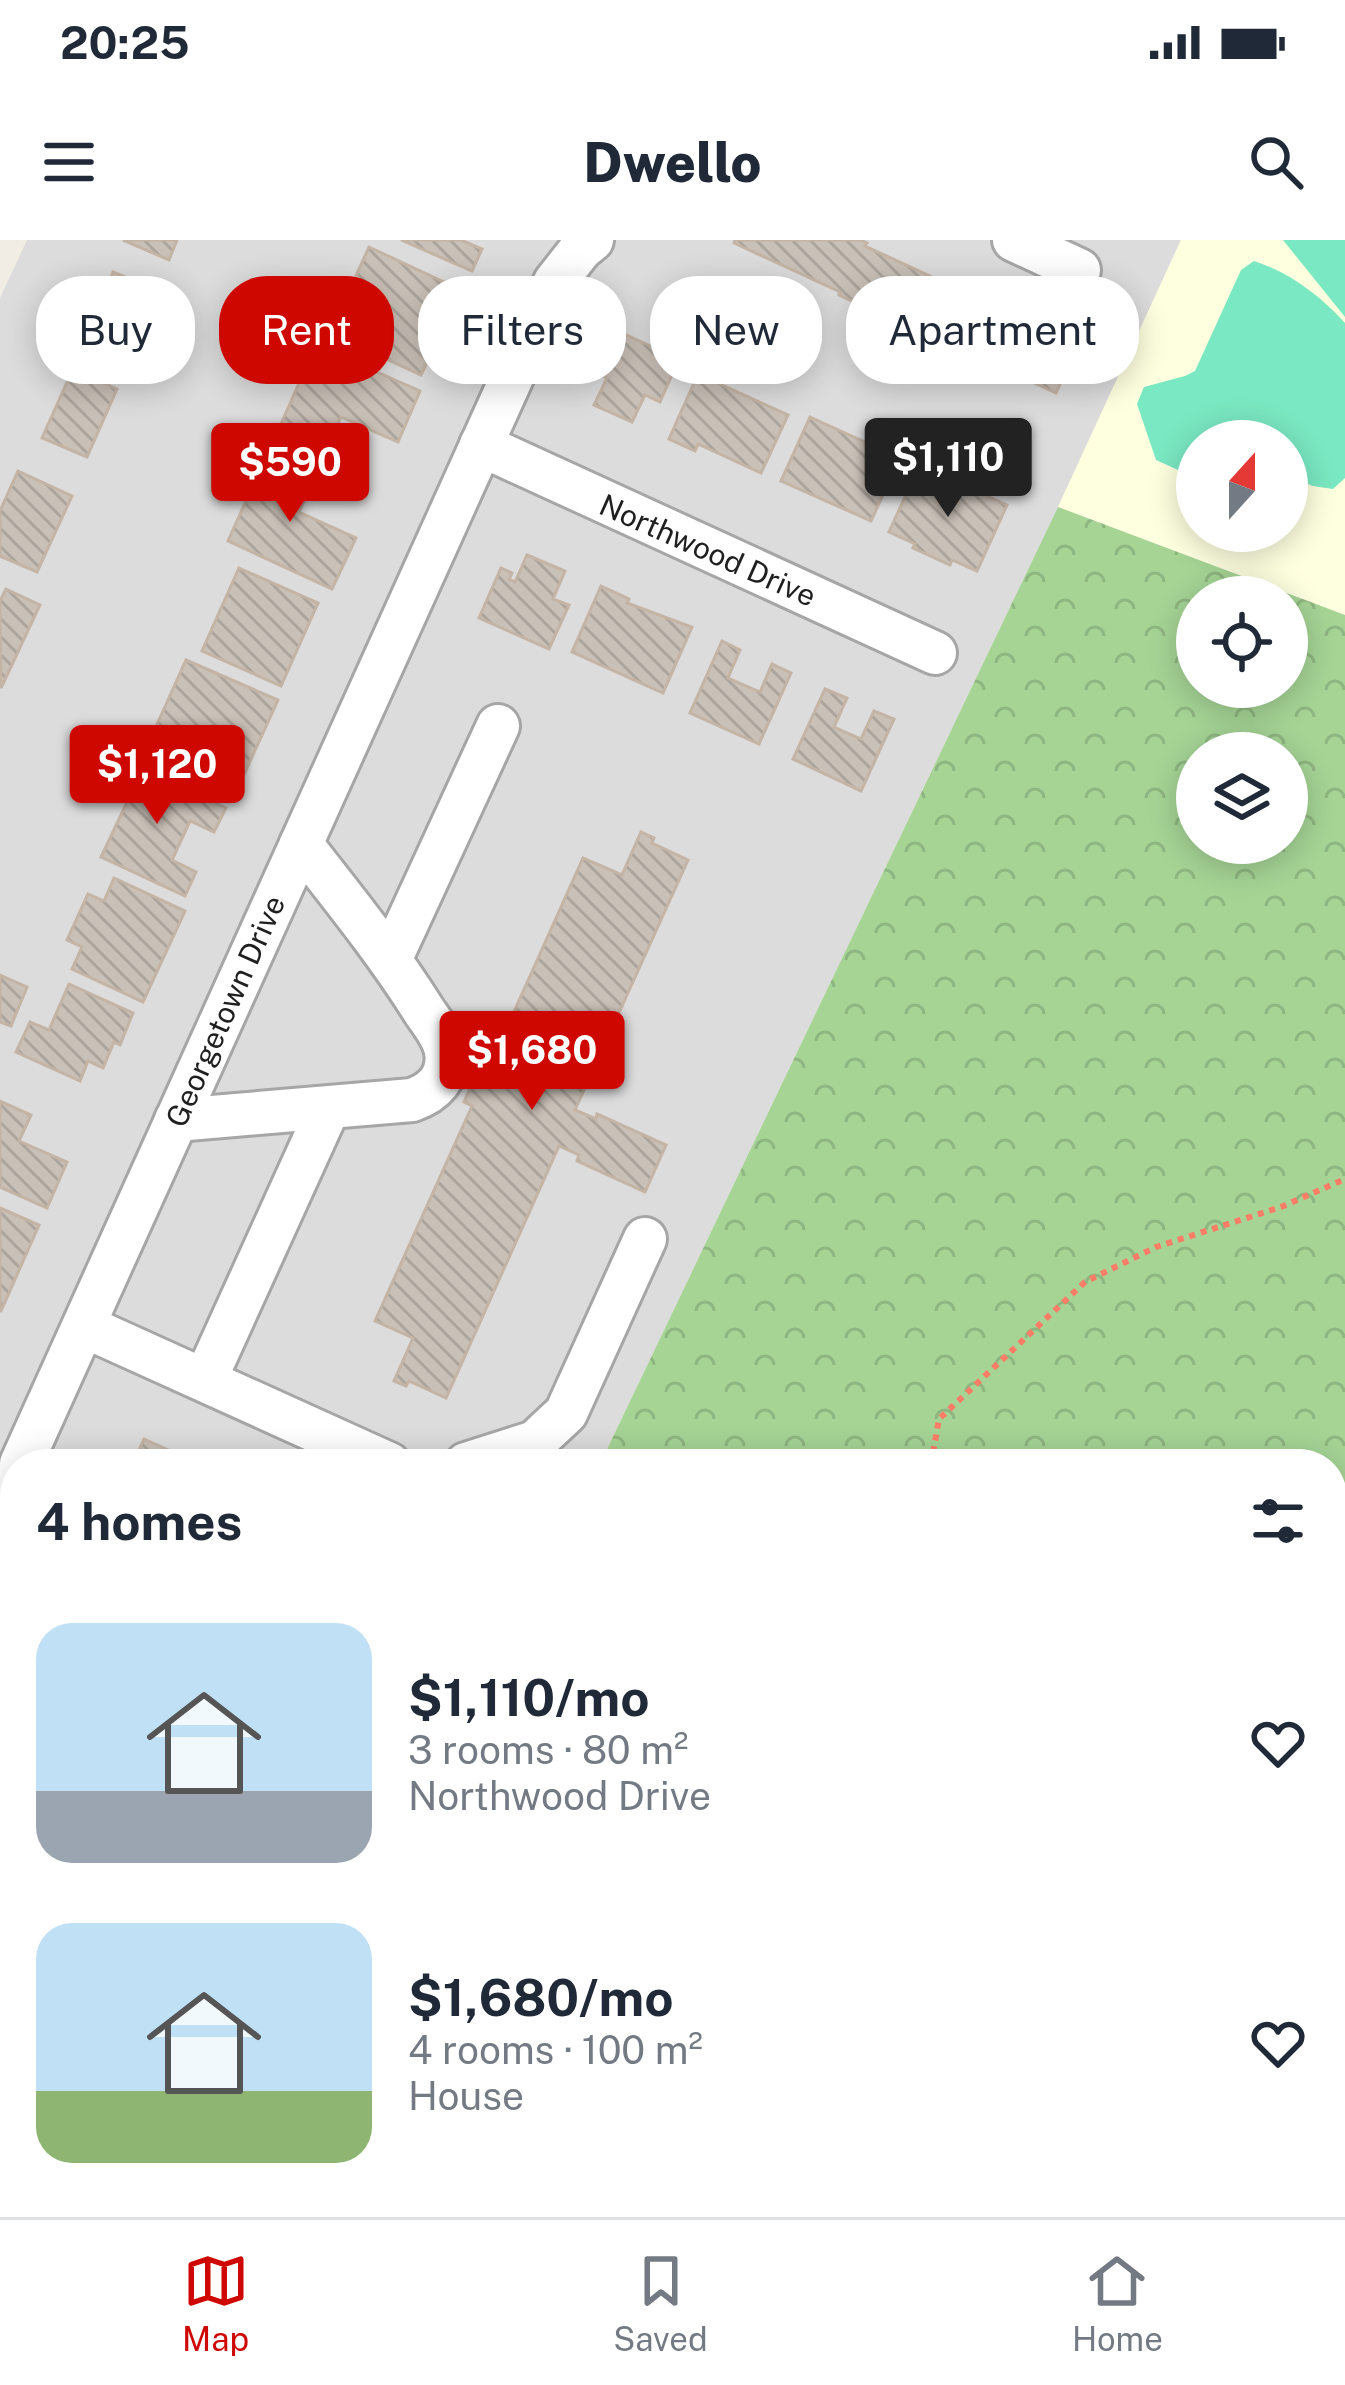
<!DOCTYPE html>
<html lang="en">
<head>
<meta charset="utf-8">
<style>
  :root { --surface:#fff; --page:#f2f2f3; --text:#1f2937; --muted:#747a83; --line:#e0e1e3; --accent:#ce0800 }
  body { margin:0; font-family:"Public Sans",sans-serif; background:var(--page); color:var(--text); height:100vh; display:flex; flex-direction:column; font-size:45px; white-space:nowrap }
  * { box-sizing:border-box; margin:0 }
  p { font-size:39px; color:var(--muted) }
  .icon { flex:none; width:66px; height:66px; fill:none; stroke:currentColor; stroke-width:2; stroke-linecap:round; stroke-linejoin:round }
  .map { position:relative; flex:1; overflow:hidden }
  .drawer { position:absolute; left:0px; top:1209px; width:1347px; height:768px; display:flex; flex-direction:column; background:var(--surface); border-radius:48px 48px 0 0; box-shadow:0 6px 30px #0003 }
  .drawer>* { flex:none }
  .banner { position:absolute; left:36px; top:36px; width:1275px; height:108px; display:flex; gap:24px }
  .needle { width:78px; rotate:21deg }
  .tools { position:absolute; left:1176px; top:180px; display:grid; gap:24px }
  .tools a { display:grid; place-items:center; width:132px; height:132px; border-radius:50%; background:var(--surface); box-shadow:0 6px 30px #0003; font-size:60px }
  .price { position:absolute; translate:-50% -102px; padding:0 27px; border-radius:12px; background:var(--accent); color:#fff; font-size:39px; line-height:78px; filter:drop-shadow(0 3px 6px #0008) }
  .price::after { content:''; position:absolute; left:50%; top:72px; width:36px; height:27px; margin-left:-18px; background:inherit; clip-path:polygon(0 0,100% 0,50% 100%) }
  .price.active { background:#222; color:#fff }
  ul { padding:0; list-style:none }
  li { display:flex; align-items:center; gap:36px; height:300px; padding:0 36px }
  li span { display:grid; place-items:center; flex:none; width:336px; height:240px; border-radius:36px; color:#555 }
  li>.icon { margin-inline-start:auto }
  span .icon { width:144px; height:144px; fill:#fffc; stroke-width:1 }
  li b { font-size:51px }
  h2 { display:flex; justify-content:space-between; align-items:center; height:144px; padding:0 36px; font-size:51px }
  .pill { padding:0 42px; border-radius:48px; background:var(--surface); box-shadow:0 6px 30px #0003; font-size:42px; line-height:108px }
  .pill.active { background:var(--accent); color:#fff }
  .status { display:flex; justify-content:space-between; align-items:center; height:84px; padding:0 60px; background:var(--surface); direction:ltr }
  .status svg { height:33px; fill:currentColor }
  header { display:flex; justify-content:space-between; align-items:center; height:156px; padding:0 36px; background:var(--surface); font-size:54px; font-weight:800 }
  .dock { display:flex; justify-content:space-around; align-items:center; height:168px; border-top:3px solid var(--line); background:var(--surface); font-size:33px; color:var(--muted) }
  .dock a { display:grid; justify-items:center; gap:6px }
  .dock .active { color:var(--accent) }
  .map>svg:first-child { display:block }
</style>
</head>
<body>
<div class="status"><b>20:25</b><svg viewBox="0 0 49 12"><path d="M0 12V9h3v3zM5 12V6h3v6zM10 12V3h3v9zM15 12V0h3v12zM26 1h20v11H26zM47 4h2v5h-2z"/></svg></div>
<header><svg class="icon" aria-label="menu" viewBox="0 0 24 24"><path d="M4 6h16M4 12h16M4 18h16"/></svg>Dwello<svg class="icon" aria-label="search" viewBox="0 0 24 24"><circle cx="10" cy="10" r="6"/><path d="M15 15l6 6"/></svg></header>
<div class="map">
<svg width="1345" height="1977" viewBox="0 0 1345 1977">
  <defs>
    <pattern id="forest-crowns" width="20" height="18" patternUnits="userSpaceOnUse" patternTransform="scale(3)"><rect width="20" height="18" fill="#a5d495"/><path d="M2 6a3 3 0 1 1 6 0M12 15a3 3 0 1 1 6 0" fill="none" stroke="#8eb680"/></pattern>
    <pattern id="building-back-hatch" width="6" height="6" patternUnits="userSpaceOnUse" patternTransform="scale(3)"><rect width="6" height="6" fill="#c9c0b7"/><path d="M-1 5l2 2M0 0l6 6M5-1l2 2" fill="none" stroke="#aca59d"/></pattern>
  </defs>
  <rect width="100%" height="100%" fill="#f1ede4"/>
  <polygon fill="#dddcdc" points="27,0 1181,0 1058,267 600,1224 15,1224 15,1791 0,1784 0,58"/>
  <path fill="#feffdf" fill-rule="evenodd" d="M 1181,0 L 1345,0 L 1345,375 L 1058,267 ZM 1197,201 L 1287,201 L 1287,291 L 1197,291 Z"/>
  <path fill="url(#forest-crowns)" fill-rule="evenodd" d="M 1058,267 L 1345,375 L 1345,1977 L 411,1977 L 381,1962 L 1332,1962 L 1332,1224 L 600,1224 ZM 1197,357 L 1287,357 L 1287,447 L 1197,447 ZM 1197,513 L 1287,513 L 1287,603 L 1197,603 Z"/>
  <g fill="#7ae8c2">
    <polygon points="1283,0 1345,0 1345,77"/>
    <path d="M 1254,21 C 1289,32 1321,56 1345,83 L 1345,238 L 1333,249 L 1313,246 L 1287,236 L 1287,201 L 1197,201 L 1197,213 L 1178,230 L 1156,220 L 1137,164 L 1144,147 L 1185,136 L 1195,131 L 1241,30 Z"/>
  </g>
  <polygon fill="#e7e7e7" points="83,1962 355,1962 386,1977 75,1977"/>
  <g fill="url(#building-back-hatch)" stroke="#c4b4a5" stroke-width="3">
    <polygon points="123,0 177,0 169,20"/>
    <polygon points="401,0 461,0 482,9 472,31"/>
    <polygon points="735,0 861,0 867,3 865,6 969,54 970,51 1079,102 1056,153 949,104 948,107 839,55 840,52 734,3"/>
    <polygon points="369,7 461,50 421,135 330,93"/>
    <polygon points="113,32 179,59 160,104 136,94 129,111 88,94"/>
    <polygon points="611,88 679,119 660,162 645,155 632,182 594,165 607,138 591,131"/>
    <polygon points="316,105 420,151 398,202 341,177 325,214 277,193"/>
    <polygon points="73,129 117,149 87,217 42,198"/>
    <polygon points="698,134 788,175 761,233 698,204 695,211 669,199"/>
    <polygon points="810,177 900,218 871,281 781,241"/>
    <polygon points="268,212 317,234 299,272 356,298 332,349 228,301"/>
    <polygon points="919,226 1007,265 977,331 952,320 950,325 913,308 915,304 889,292"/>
    <polygon points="18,231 72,256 37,332 0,316 0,271"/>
    <polygon points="527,315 565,331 553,359 569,365 549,409 479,378 501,328 512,333 509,339 515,342"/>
    <polygon points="239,328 318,363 281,446 202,411"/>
    <polygon points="601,346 629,359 627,363 692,387 663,453 572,412"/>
    <polygon points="6,349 40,365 1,448 0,361"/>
    <polygon points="722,401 740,410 728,438 760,452 772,424 791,433 759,504 690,473"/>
    <polygon points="186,420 278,460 237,550 146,509"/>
    <polygon points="825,449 847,458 834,487 861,499 874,471 894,479 861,551 793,519"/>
    <polygon points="125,521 226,568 214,592 190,581 172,620 196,632 185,656 101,617 130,556 112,548"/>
    <polygon points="641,592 654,598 652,603 688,620 575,870 596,879 597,874 666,905 645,952 577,921 579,915 559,906 446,1158 409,1141 406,1146 394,1141 413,1098 375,1081 472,866 464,862 479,828 487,832 583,618 622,635"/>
    <polygon points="114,638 185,671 143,762 72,729 82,707 67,700 88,654 104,661"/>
    <polygon points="0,735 27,747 11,786 0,782"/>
    <polygon points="69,744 133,773 120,805 114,802 103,828 88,821 80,841 16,812 30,782 49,790"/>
    <polygon points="0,861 31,875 19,901 67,922 47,968 0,947"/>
    <polygon points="0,968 39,985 1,1071 0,1071"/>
    <polygon points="144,1199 200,1224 133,1224"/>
    <polygon points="0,1665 15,1671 15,1735 0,1728"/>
    <polygon points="0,1822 15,1828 15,1962 38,1962 31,1977 0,1977"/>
  </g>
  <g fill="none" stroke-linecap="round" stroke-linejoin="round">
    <g stroke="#a6a6a6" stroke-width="48">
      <g id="minor">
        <polyline points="1014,0 1079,30"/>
        <polyline points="481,205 935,413"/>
        <polyline points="391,718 498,486"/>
        <path d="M 176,880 L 412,860 C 433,853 450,837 446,812 C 444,797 432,783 424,771 C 387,712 344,659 301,604"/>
        <polyline points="84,1086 389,1224"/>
        <polyline points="205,1140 328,869"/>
        <polyline points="21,1224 555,42 581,9 592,0"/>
        <polyline points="466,1224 535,1202 566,1173 645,999"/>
        <polyline points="0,1271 15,1238"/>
        <polyline points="0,1810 15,1816"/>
        <polyline points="326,1962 352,1977"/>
      </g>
    </g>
    <g stroke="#ff7c67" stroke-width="6" stroke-dasharray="6 6" stroke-linecap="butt">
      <polyline points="931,1224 939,1179 1085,1042 1156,1007 1281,967 1345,939"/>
      <polyline points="740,1962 751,1977"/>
    </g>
    <use href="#minor" stroke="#fff" stroke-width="42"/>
  </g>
  <g text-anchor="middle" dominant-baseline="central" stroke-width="9" stroke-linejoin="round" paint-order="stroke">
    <g font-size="30" fill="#1f1f1f" stroke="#fff">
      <text transform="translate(708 310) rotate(24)">Northwood Drive</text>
      <text transform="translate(225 771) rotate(-66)">Georgetown Drive</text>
    </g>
  </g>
</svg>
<div class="tools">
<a><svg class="needle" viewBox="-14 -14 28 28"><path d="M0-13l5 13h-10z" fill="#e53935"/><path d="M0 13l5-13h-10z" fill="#747a83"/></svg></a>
<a><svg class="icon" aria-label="locate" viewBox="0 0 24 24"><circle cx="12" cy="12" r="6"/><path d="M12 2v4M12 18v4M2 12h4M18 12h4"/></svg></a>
<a><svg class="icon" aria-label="layers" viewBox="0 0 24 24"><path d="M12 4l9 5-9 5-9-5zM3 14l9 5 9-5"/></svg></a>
</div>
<b class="price active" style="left:948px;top:280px">$1,110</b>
<b class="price" style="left:290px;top:285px">$590</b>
<b class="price" style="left:157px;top:587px">$1,120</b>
<b class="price" style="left:532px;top:873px">$1,680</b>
<div class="banner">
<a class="pill">Buy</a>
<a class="pill active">Rent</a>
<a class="pill">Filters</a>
<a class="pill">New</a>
<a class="pill">Apartment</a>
</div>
<section class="drawer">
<h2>4 homes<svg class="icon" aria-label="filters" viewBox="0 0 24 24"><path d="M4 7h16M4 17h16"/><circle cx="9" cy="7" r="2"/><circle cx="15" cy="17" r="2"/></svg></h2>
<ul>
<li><span style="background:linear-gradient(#bfe0f5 70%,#9aa5b1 0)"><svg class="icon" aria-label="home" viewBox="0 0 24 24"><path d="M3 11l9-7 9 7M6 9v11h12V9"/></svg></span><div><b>$1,110/mo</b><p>3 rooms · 80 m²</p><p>Northwood Drive</p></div><svg class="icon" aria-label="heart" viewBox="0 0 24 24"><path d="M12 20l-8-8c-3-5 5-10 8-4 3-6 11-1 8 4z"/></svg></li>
<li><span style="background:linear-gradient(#bfe0f5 70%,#8fb573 0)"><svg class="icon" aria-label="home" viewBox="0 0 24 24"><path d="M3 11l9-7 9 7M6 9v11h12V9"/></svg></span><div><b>$1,680/mo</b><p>4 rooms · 100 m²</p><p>House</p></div><svg class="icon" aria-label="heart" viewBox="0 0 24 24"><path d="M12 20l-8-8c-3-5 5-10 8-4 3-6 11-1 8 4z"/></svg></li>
</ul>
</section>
</div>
<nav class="dock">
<a class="active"><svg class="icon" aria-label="map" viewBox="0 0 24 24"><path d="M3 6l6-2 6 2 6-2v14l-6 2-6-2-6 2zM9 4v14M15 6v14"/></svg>Map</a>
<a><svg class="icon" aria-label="saved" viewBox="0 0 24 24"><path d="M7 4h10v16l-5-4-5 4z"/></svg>Saved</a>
<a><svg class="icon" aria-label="home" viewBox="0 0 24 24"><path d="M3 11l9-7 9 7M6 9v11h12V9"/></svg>Home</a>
</nav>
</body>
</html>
